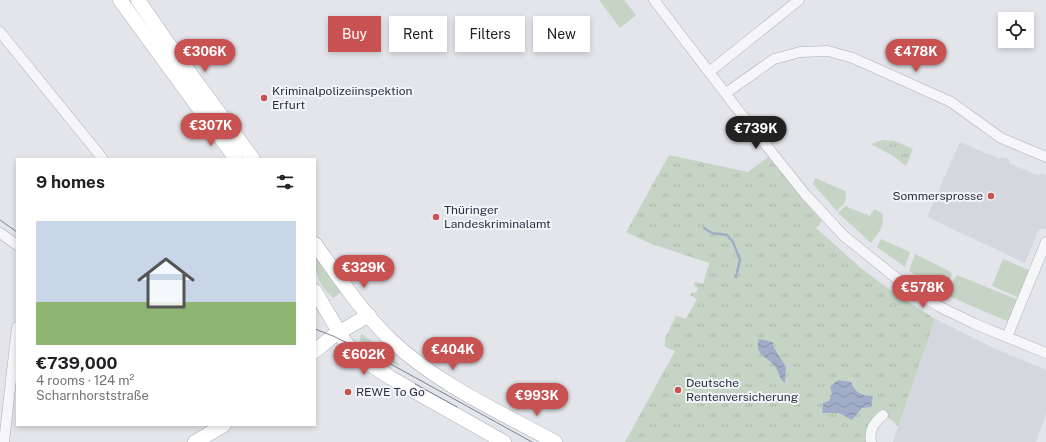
<!DOCTYPE html>
<html lang="en">
<head>
<meta charset="utf-8">
<style>
  :root { --surface:#fff; --page:#f2f2f2; --text:#202124; --muted:#757577; --accent:#c75251 }
  body { margin:0; font-family:"Public Sans",sans-serif; background:var(--page); color:var(--text); height:100vh; display:flex; flex-direction:column; font-size:15px; white-space:nowrap }
  * { box-sizing:border-box; margin:0 }
  p { font-size:13px; color:var(--muted) }
  .icon { flex:none; width:22px; height:22px; fill:none; stroke:currentColor; stroke-width:2; stroke-linecap:round; stroke-linejoin:round }
  .map { position:relative; flex:1; overflow:hidden }
  .drawer { position:absolute; left:16px; top:158px; width:300px; height:268px; display:flex; flex-direction:column; background:var(--surface); border-radius:0px; box-shadow:0 2px 6px #0003 }
  .drawer>* { flex:none }
  .guide { position:absolute; left:328px; top:16px; width:380px; height:36px; display:flex; gap:8px }
  .fabs { position:absolute; left:998px; top:12px; display:grid; gap:8px }
  .fabs a { display:grid; place-items:center; width:36px; height:36px; border-radius:0px; background:var(--surface); box-shadow:0 2px 6px #0003; font-size:20px }
  .price { position:absolute; translate:-50% -34px; padding:0 9px; border-radius:14px; background:var(--accent); color:#fff; font-size:13px; line-height:26px; filter:drop-shadow(0 1px 2px #0008) }
  .price::after { content:''; position:absolute; left:50%; top:24px; width:12px; height:9px; margin-left:-6px; background:inherit; clip-path:polygon(0 0,100% 0,50% 100%) }
  .price.on { background:#222; color:#fff }
  ul { padding:0; list-style:none }
  li { display:grid; align-content:center; gap:8px; height:212px; padding:0 20px }
  li span { display:grid; place-items:center; height:124px; border-radius:0px; color:#555 }
  li>.icon { margin-inline-start:auto }
  span .icon { width:72px; height:72px; fill:#fffc; stroke-width:1 }
  li b { font-size:17px }
  h2 { display:flex; justify-content:space-between; align-items:center; height:48px; padding:0 20px; font-size:17px }
  .tag { padding:0 14px; border-radius:0px; background:var(--surface); box-shadow:0 2px 6px #0003; font-size:14px; line-height:36px }
  .tag.on { background:var(--accent); color:#fff }
  .map>svg:first-child { display:block }
</style>
</head>
<body>
<div class="map">
<svg width="1046" height="442" viewBox="0 0 1046 442">
  <defs>
    <pattern id="park-tufts" width="24" height="20" patternUnits="userSpaceOnUse"><rect width="24" height="20" fill="#c6d4c5"/><path d="M3 7l-1-3M5 7V3M7 7l1-3M15 17l-1-3M17 17v-4M19 17l1-3" fill="none" stroke="#aab6aa"/></pattern>
    <pattern id="water-waves" width="16" height="10" patternUnits="userSpaceOnUse"><rect width="16" height="10" fill="#a1adc8"/><path d="M0 5q4-4 8 0t8 0" fill="none" stroke="#838da4"/></pattern>
  </defs>
  <rect width="100%" height="100%" fill="#e3e5ea"/>
  <g fill="#d5d7df">
    <polygon points="960,142 1000,159 1001,157 1006,158 1010,160 1009,163 1039,176 1040,173 1046,175 1046,229 1039,229 1025,263 927,217"/>
    <polygon points="935,319 989,346 1046,370 1046,414 1036,442 893,442"/>
  </g>
  <g fill="#c6d4c5">
    <polygon points="599,0 624,0 636,15 620,28"/>
    <path d="M 815,178 L 845,191 C 849,199 843,205 837,211 L 813,184 Z"/>
    <path d="M 845,206 L 870,216 L 874,209 L 882,213 C 886,223 878,235 871,243 L 838,213 Z"/>
    <polygon points="881,239 910,252 905,267 877,247"/>
    <path d="M 315,252 L 344,291 L 333,298 C 317,283 315,272 315,252 Z"/>
    <polygon points="915,254 951,272 952,275 942,291 909,271"/>
    <polygon points="1003,259 1031,271 1020,298 992,286"/>
    <polygon points="957,275 1016,299 1018,301 1009,322 946,295 946,293"/>
    <polygon points="362,334 399,364 398,366 362,347 360,338"/>
  </g>
  <g fill="url(#park-tufts)">
    <polygon points="883,140 895,141 913,149 906,166 893,156 871,144"/>
    <path d="M 669,155 L 748,172 L 768,157 L 822,221 L 816,228 L 862,269 L 893,292 L 935,319 L 898,427 L 893,421 L 883,415 C 867,423 866,424 869,442 L 625,442 L 675,351 L 665,347 L 665,338 L 676,316 L 686,319 L 697,299 L 690,295 L 692,292 L 696,293 L 698,288 L 694,286 L 695,282 L 703,284 L 709,263 L 649,243 L 626,232 Z"/>
  </g>
  <g fill="url(#water-waves)">
    <path d="M 759,339 L 773,342 L 773,346 L 786,367 L 785,383 C 778,378 779,370 773,364 C 765,356 754,353 759,339 Z"/>
    <path d="M 838,380 L 851,382 C 855,393 862,396 873,396 L 871,407 L 862,408 L 852,420 L 839,413 L 822,413 L 823,403 L 829,401 L 832,394 L 830,387 Z"/>
  </g>
  <g fill="none" stroke-linecap="round" stroke-linejoin="round">
    <polyline stroke="#a1adc8" stroke-width="2.5" points="704,228 712,233 727,235 733,242 740,260 736,277"/>
    <g stroke="#acafb8" stroke-width="11">
      <g id="street">
        <polyline points="654,0 738,110 805,194 844,236 900,281 938,306 975,324 1046,353"/>
        <polyline points="0,32 103,159"/>
        <polyline points="709,72 799,0"/>
        <polyline points="726,93 774,59 800,52 828,51 853,58 951,102 1001,138 1046,157"/>
        <polyline points="0,233 17,245"/>
        <polyline points="1007,337 1046,242"/>
        <polyline points="4,442 17,327"/>
        <path d="M 871,442 C 869,429 874,423 883,415"/>
      </g>
    </g>
    <g stroke="#acafb8" stroke-width="15">
      <g id="secondary">
        <polyline points="120,0 236,159"/>
        <polyline points="138,0 167,42 253,159"/>
        <path d="M 315,244 C 339,277 362,313 392,341 C 439,385 500,412 555,442"/>
        <polyline points="315,291 345,342 360,358 391,378 504,442"/>
        <polyline points="315,351 333,336 369,315"/>
        <polyline points="195,442 224,425"/>
      </g>
    </g>
    <use href="#street" stroke="#f6f6f9" stroke-width="10"/>
    <use href="#secondary" stroke="#fff" stroke-width="14"/>
    <g stroke="#7d8293" stroke-width="1">
      <polyline points="0,220 17,232"/>
      <polyline points="315,329 333,336 387,362 532,442"/>
      <polyline points="415,384 457,407"/>
    </g>
  </g>
  <g fill="#c75251" stroke="#f3f4f8" stroke-width="1.5">
    <circle cx="264" cy="98" r="4"/>
    <circle cx="991" cy="196" r="4"/>
    <circle cx="436" cy="217" r="4"/>
    <circle cx="678" cy="390" r="4"/>
    <circle cx="348" cy="392" r="4"/>
  </g>
  <g text-anchor="middle" dominant-baseline="central" stroke-width="4" stroke-linejoin="round" paint-order="stroke">
    <g font-size="12" fill="#2c3042" stroke="#f3f4f8" text-anchor="start">
      <text x="272" y="91">Kriminalpolizeiinspektion<tspan x="272" dy="14">Erfurt</tspan></text>
      <text x="983" y="196" text-anchor="end">Sommersprosse</text>
      <text x="444" y="210">Thüringer<tspan x="444" dy="14">Landeskriminalamt</tspan></text>
      <text x="686" y="383">Deutsche<tspan x="686" dy="14">Rentenversicherung</tspan></text>
      <text x="356" y="392">REWE To Go</text>
    </g>
  </g>
</svg>
<div class="fabs">
<a><svg class="icon" aria-label="locate" viewBox="0 0 24 24"><circle cx="12" cy="12" r="6"/><path d="M12 2v4M12 18v4M2 12h4M18 12h4"/></svg></a>
</div>
<b class="price" style="left:205px;top:73px">€306K</b>
<b class="price" style="left:916px;top:73px">€478K</b>
<b class="price" style="left:211px;top:147px">€307K</b>
<b class="price on" style="left:756px;top:150px">€739K</b>
<b class="price" style="left:364px;top:289px">€329K</b>
<b class="price" style="left:923px;top:309px">€578K</b>
<b class="price" style="left:453px;top:371px">€404K</b>
<b class="price" style="left:364px;top:376px">€602K</b>
<b class="price" style="left:537px;top:417px">€993K</b>
<div class="guide">
<a class="tag on">Buy</a>
<a class="tag">Rent</a>
<a class="tag">Filters</a>
<a class="tag">New</a>
</div>
<section class="drawer">
<h2>9 homes<svg class="icon" aria-label="filters" viewBox="0 0 24 24"><path d="M4 7h16M4 17h16"/><circle cx="9" cy="7" r="2"/><circle cx="15" cy="17" r="2"/></svg></h2>
<ul>
<li><span style="background:linear-gradient(#c9d6e8 65%,#8fb573 0)"><svg class="icon" aria-label="home" viewBox="0 0 24 24"><path d="M3 11l9-7 9 7M6 9v11h12V9"/></svg></span><div><b>€739,000</b><p>4 rooms · 124 m²</p><p>Scharnhorststraße</p></div></li>
</ul>
</section>
</div>
</body>
</html>
